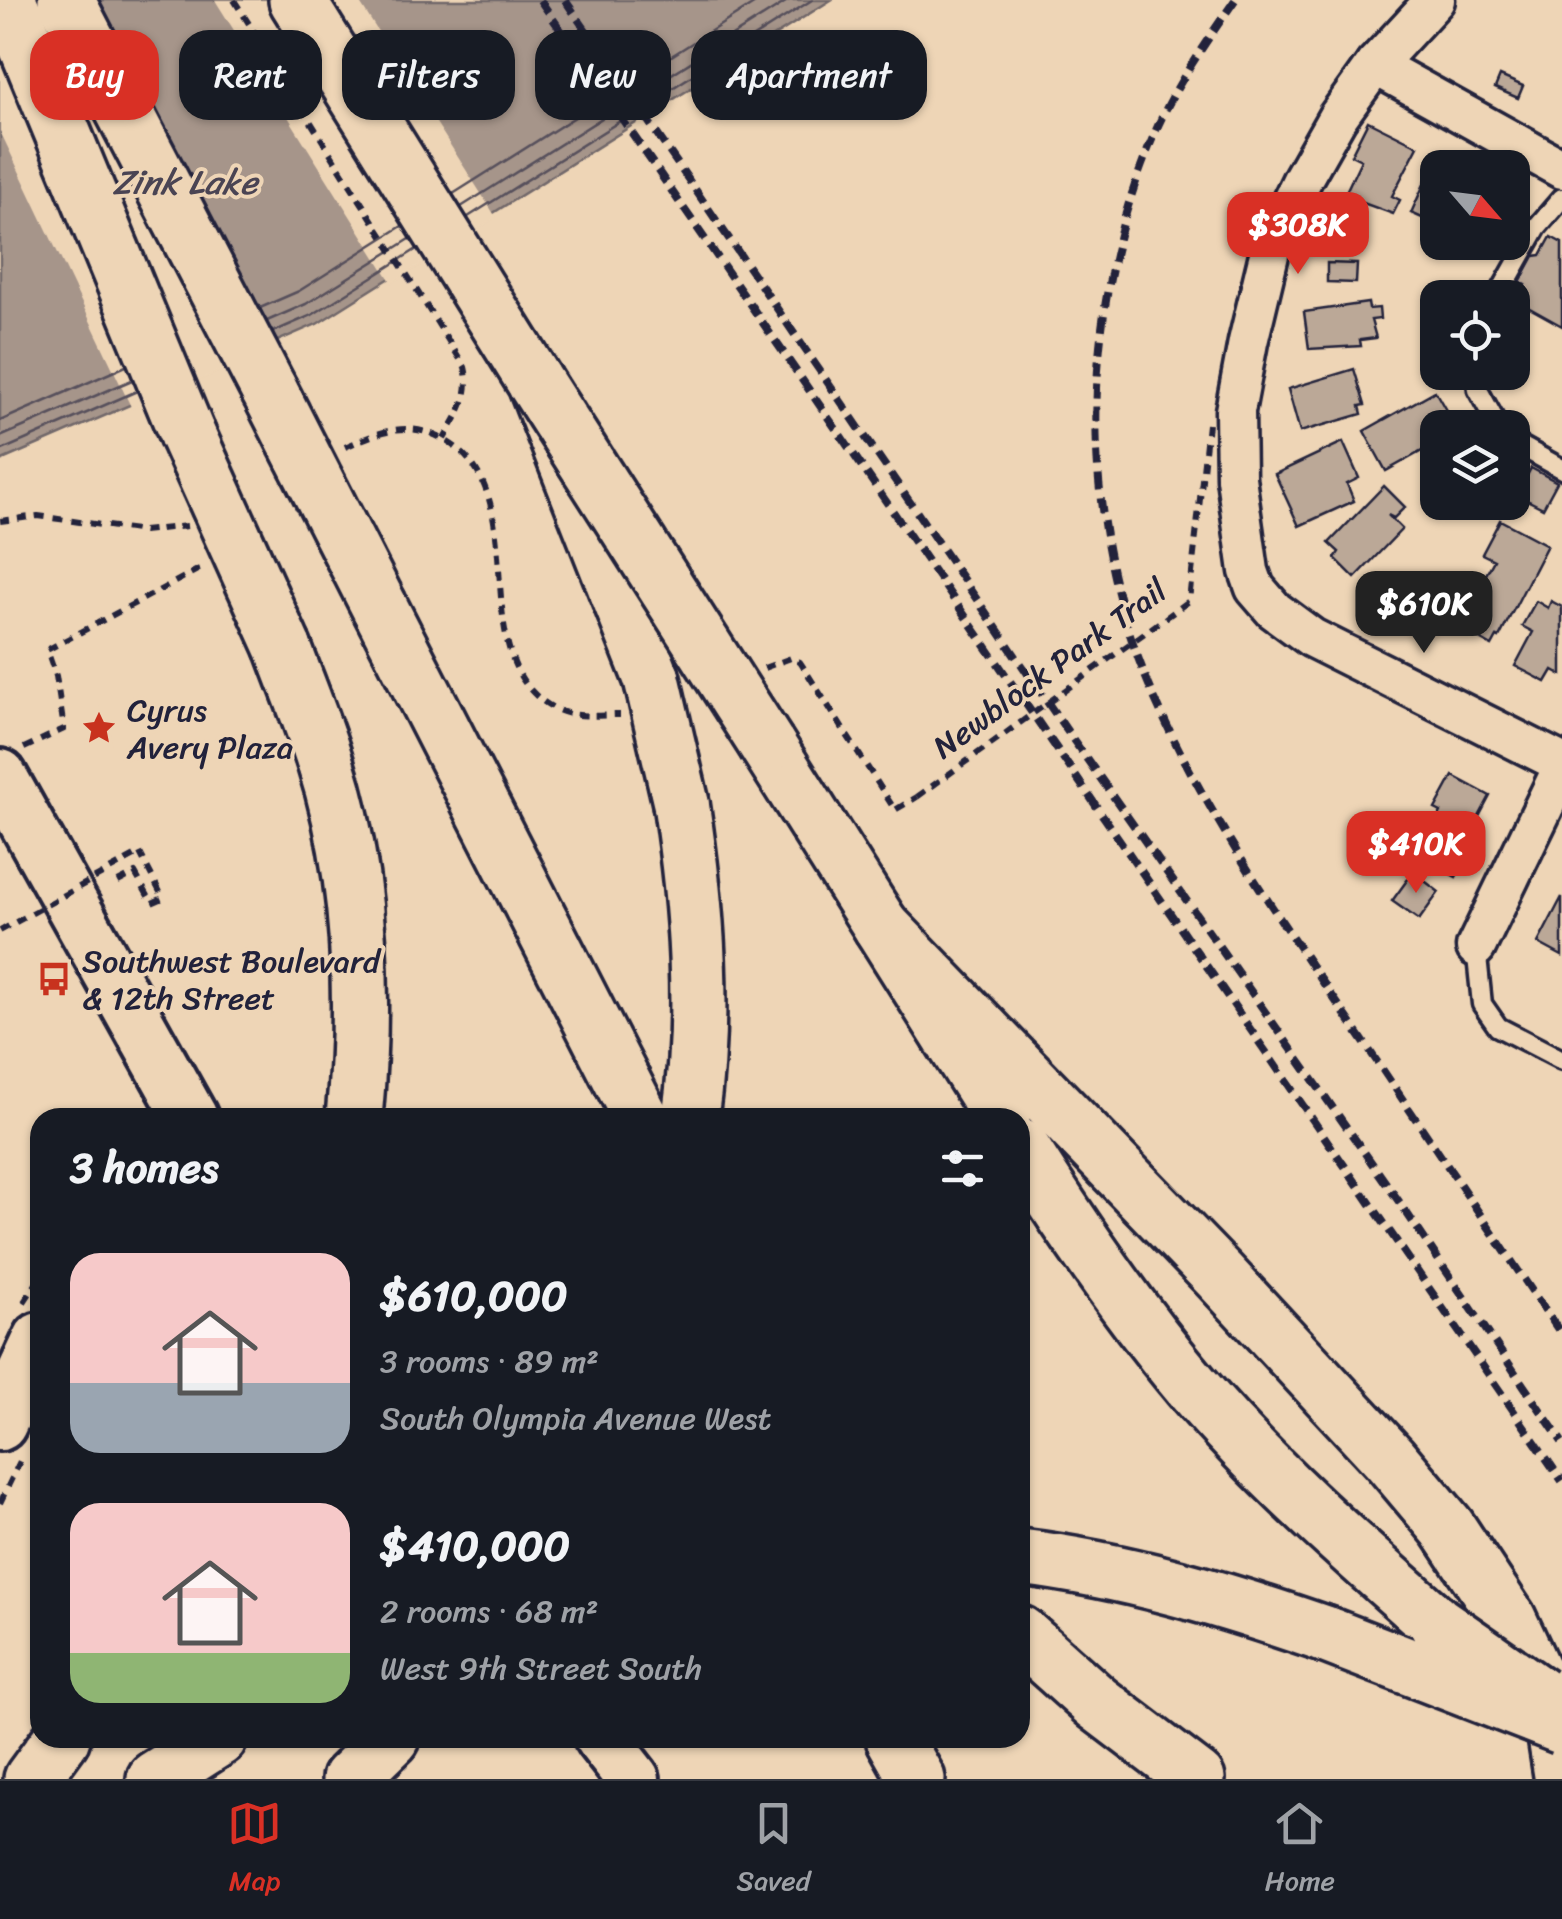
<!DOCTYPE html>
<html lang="en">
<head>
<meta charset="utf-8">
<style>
  :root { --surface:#171b24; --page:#20242c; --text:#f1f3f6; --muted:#9ea1a6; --line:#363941; --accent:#d93025 }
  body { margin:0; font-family:Sriracha,sans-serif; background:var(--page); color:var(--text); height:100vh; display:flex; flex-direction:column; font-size:38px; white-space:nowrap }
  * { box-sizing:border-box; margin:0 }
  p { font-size:32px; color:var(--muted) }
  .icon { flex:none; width:55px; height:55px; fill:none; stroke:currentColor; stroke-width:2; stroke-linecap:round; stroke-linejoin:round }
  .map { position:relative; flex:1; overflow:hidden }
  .panel { position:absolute; left:30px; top:1108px; width:1000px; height:640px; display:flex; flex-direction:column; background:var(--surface); border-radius:30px; box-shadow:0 2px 8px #0004 }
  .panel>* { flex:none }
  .hud { position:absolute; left:30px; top:30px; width:1000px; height:90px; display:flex; gap:20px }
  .needle { width:65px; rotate:118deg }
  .buttons { position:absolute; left:1420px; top:150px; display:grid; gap:20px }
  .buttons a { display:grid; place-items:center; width:110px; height:110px; border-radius:20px; background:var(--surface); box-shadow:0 2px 8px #0004; font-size:50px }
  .price { position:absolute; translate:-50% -85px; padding:0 22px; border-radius:20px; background:var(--accent); color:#fff; font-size:32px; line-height:65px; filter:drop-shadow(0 2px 5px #0008) }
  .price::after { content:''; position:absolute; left:50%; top:60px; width:30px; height:22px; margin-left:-15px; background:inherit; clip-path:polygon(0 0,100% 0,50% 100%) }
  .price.active { background:#222; color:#fff }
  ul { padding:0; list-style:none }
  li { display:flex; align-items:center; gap:30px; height:250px; padding:0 40px }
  li span { display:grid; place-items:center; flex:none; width:280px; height:200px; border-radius:30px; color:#555 }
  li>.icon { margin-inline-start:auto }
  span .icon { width:120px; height:120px; fill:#fffc; stroke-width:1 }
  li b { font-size:42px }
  h2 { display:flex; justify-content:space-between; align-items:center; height:120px; padding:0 40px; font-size:42px }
  .pill { padding:0 35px; border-radius:30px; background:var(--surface); box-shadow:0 2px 8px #0004; font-size:35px; line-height:90px }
  .pill.active { background:var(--accent); color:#fff }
  .dock { display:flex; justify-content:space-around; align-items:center; height:140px; border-top:2px solid var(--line); background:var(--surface); font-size:28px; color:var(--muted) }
  .dock a { display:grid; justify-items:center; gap:5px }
  .dock .active { color:var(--accent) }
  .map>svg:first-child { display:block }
</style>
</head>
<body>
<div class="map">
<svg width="1562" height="1779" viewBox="0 0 1562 1779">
  <rect width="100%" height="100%" fill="#eed5b6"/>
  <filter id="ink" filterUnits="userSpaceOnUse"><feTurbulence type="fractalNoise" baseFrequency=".01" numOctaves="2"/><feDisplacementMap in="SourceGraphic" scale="20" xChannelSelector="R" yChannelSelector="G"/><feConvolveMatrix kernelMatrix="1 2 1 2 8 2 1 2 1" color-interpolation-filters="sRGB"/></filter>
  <g filter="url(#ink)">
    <polygon fill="#a6958a" stroke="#71676a" stroke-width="2.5" points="0,0 831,0 317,324 0,461"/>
    <g fill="#eed5b6">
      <polygon points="0,0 90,0 271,349 132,409 0,131"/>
      <polygon points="215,0 358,0 496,217 392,283"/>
    </g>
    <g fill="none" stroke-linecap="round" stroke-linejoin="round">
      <g stroke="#57505b" stroke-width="2.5">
        <polyline points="453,194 760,0"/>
        <polyline points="461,207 789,0"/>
        <polyline points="468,217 812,0"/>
        <polyline points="260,308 299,291 402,226"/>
        <polyline points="267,321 306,304 410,239"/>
        <polyline points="273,332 312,315 417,249"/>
        <polyline points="0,421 126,366"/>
        <polyline points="0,437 132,380"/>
        <polyline points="0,451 137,391"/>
      </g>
    </g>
    <g fill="#bba897" stroke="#22223b" stroke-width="2.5">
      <polygon points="1500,76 1523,86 1518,98 1495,88"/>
      <polygon points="1368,121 1418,146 1392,196 1400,200 1393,214 1344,196 1361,160 1351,155"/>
      <polygon points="1429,173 1438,178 1438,225 1411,213"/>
      <polygon points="1551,237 1562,243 1562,326 1517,301 1525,285 1520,282 1534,256 1541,255"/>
      <polygon points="1327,263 1357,264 1356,283 1327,282"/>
      <polygon points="1368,303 1369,309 1379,308 1380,319 1371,320 1376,338 1360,340 1361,346 1309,349 1304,312"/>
      <polygon points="1354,369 1365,405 1360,406 1362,414 1300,432 1288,389"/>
      <polygon points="1435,391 1456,428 1438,428 1438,442 1386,471 1364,431"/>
      <polygon points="1343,442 1359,478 1347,484 1354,501 1299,526 1275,474"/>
      <polygon points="1531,468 1557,482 1543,508 1517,495"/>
      <polygon points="1384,486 1405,507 1394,518 1388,515 1402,529 1355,578 1335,558 1339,552 1329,543"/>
      <polygon points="1500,520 1547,545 1499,638 1497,637 1492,646 1460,628 1465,619 1462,618 1494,560 1482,554"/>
      <polygon points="1536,601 1548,608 1551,601 1562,607 1562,675 1553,670 1546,682 1515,666 1533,632 1522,626"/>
      <polygon points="1453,776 1490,796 1473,828 1469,826 1463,838 1474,843 1456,877 1417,856 1441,812 1435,809"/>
      <polygon points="1413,872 1439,892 1419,920 1392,901"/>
      <polygon points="1562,897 1562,956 1538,943"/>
    </g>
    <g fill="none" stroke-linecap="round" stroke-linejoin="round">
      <g stroke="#22223b" stroke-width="25">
        <g id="lane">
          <polyline points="1497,298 1537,227 1562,198"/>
          <polyline points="1476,372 1478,390 1499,428"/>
          <polyline points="1512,441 1562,469"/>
          <polyline points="1476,947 1482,1004 1498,1027 1562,1060"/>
        </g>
      </g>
      <g stroke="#22223b" stroke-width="45">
        <g id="street">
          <polyline points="1435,0 1375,65 1337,118 1303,178 1272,242 1248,342 1235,411 1236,478 1249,571 1255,588 1274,610 1312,638 1562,763"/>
          <polyline points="1375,65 1562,169"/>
          <polyline points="1476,947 1562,769"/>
        </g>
      </g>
      <g stroke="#22223b" stroke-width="60">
        <g id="secondary">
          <polyline points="0,776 191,1118"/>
          <polyline points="0,1424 40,1339"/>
          <polyline points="601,1738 633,1779"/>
        </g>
      </g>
      <g stroke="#22223b" stroke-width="62">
        <g id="highway">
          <polyline points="8,0 187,434"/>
          <polyline points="66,0 269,390"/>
          <polyline points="297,0 535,382 652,679"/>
          <polyline points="379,606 641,1118"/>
          <path d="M 283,647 C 297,685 313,723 325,762 C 361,874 365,1001 354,1118"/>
          <polyline points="767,745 1002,1118"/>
          <path d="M 681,803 C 697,908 705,1012 690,1118"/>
          <polyline points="881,926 1220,1276 1389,1458 1447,1527 1508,1619 1555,1719"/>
          <path d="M 1020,1146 C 1073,1230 1128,1311 1192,1387 C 1266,1474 1352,1549 1437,1624"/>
          <path d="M 1020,1557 C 1127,1570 1226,1600 1327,1635"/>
          <polyline points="1020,1634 1097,1703 1197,1779"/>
          <polyline points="1552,1712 1562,1775"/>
          <polyline points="894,1738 917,1779"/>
          <polyline points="32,1779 62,1738"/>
          <polyline points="155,1779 219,1738"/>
          <polyline points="350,1779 392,1738"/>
        </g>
      </g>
      <g stroke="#22223b" stroke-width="6" stroke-dasharray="10 8" stroke-linecap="butt">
        <path d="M 234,0 L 465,367 C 472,397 458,414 444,439"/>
        <path d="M 345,447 C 381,431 409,419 446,441 C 538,494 461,656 552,707 C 572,719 598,715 620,715"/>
        <polyline points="0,521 38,516 143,531 187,526"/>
        <polyline points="764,668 791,658 800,662 895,810 917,797"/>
        <polyline points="24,748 64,729 56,676 47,650 203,567"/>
        <polyline points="118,882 135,873 152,903 163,898 140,853"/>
        <polyline points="24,1302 40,1278"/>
        <polyline points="0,1503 21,1459"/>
      </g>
      <use href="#lane" stroke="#eed5b6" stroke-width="18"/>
      <use href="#street" stroke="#eed5b6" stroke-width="38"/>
      <use href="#secondary" stroke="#eed5b6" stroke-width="52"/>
      <use href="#highway" stroke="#eed5b6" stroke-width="55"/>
      <g stroke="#22223b" stroke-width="8" stroke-dasharray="15 8" stroke-linecap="butt">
        <polyline points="540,0 1562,1481"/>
        <polyline points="565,0 1072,738 1400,1203 1562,1442"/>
        <path d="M 1235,0 C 1205,43 1174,87 1154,135 C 1082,304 1076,502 1144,673 C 1197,804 1280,919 1359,1035 C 1427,1135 1494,1236 1562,1335"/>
      </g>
      <g stroke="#22223b" stroke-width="62" stroke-linecap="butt">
        <g id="highway-bridge">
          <polyline points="535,382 767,745"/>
          <polyline points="269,390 379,606"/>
          <polyline points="187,434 283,647"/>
          <polyline points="652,679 681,803"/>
          <polyline points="1437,1624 1539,1695"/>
          <polyline points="1327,1635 1562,1726"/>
        </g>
      </g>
      <g stroke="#22223b" stroke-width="6" stroke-dasharray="10 8" stroke-linecap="butt">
        <polyline points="917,797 1189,601 1208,424"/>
        <polyline points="0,931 140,853"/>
      </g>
      <use href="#highway-bridge" stroke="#eed5b6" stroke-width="55"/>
    </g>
  </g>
  <defs>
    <g id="sight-bare" transform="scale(2.7)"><path d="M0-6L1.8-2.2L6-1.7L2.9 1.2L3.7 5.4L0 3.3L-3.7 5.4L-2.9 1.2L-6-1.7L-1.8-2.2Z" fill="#c8321e" stroke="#eed5b6" stroke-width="2.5" paint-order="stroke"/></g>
    <g id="bus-bare" transform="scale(2.7)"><path d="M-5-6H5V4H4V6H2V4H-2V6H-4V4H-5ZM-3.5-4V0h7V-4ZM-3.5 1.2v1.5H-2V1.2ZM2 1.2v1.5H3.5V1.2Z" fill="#c8321e" stroke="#eed5b6" stroke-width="2.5" paint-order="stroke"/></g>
  </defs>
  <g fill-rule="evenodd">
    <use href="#sight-bare" x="99" y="728"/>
    <use href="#bus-bare" x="54" y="979"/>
  </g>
  <g text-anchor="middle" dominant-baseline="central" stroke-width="8" stroke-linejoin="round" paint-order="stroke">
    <g font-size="32" fill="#22223b" stroke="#eed5b6">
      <text transform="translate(1050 669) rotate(-36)">Newblock Park Trail</text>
    </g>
    <g font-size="32" fill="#22223b" stroke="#eed5b6" text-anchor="start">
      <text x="127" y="710">Cyrus<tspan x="127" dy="37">Avery Plaza</tspan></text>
      <text x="82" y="961">Southwest Boulevard<tspan x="82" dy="37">&amp; 12th Street</tspan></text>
    </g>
    <g font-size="35" font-style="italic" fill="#4a4453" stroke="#eed5b6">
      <text x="185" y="182">Zink Lake</text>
    </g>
  </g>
</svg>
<div class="buttons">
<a><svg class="needle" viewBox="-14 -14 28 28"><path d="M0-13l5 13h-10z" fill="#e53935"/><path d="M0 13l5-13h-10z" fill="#9ea1a6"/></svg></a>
<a><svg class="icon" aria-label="locate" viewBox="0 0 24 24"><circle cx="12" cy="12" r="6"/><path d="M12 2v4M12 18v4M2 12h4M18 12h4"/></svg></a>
<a><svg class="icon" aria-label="layers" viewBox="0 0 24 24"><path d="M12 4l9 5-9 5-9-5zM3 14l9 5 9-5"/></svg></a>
</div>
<b class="price" style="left:1298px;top:277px">$308K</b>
<b class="price active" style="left:1424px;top:656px">$610K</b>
<b class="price" style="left:1416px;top:896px">$410K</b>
<div class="hud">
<a class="pill active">Buy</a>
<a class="pill">Rent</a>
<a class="pill">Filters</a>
<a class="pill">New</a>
<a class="pill">Apartment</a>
</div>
<section class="panel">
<h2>3 homes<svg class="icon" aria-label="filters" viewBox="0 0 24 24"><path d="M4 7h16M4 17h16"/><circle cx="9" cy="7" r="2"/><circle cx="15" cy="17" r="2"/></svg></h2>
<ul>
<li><span style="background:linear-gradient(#f6c9c9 65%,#9aa5b1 0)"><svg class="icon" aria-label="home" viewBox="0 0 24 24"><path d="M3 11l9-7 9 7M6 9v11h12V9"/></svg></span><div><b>$610,000</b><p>3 rooms · 89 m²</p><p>South Olympia Avenue West</p></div></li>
<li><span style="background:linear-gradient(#f6c9c9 75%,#8fb573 0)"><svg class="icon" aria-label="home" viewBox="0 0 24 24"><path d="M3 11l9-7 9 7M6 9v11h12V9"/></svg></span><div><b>$410,000</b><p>2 rooms · 68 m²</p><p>West 9th Street South</p></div></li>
</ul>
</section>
</div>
<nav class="dock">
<a class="active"><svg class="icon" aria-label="map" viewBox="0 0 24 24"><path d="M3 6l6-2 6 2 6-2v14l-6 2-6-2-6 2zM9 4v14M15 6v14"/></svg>Map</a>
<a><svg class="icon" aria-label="saved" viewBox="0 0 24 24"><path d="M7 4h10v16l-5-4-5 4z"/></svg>Saved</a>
<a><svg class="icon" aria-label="home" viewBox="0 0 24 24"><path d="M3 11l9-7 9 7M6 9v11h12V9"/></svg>Home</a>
</nav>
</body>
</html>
